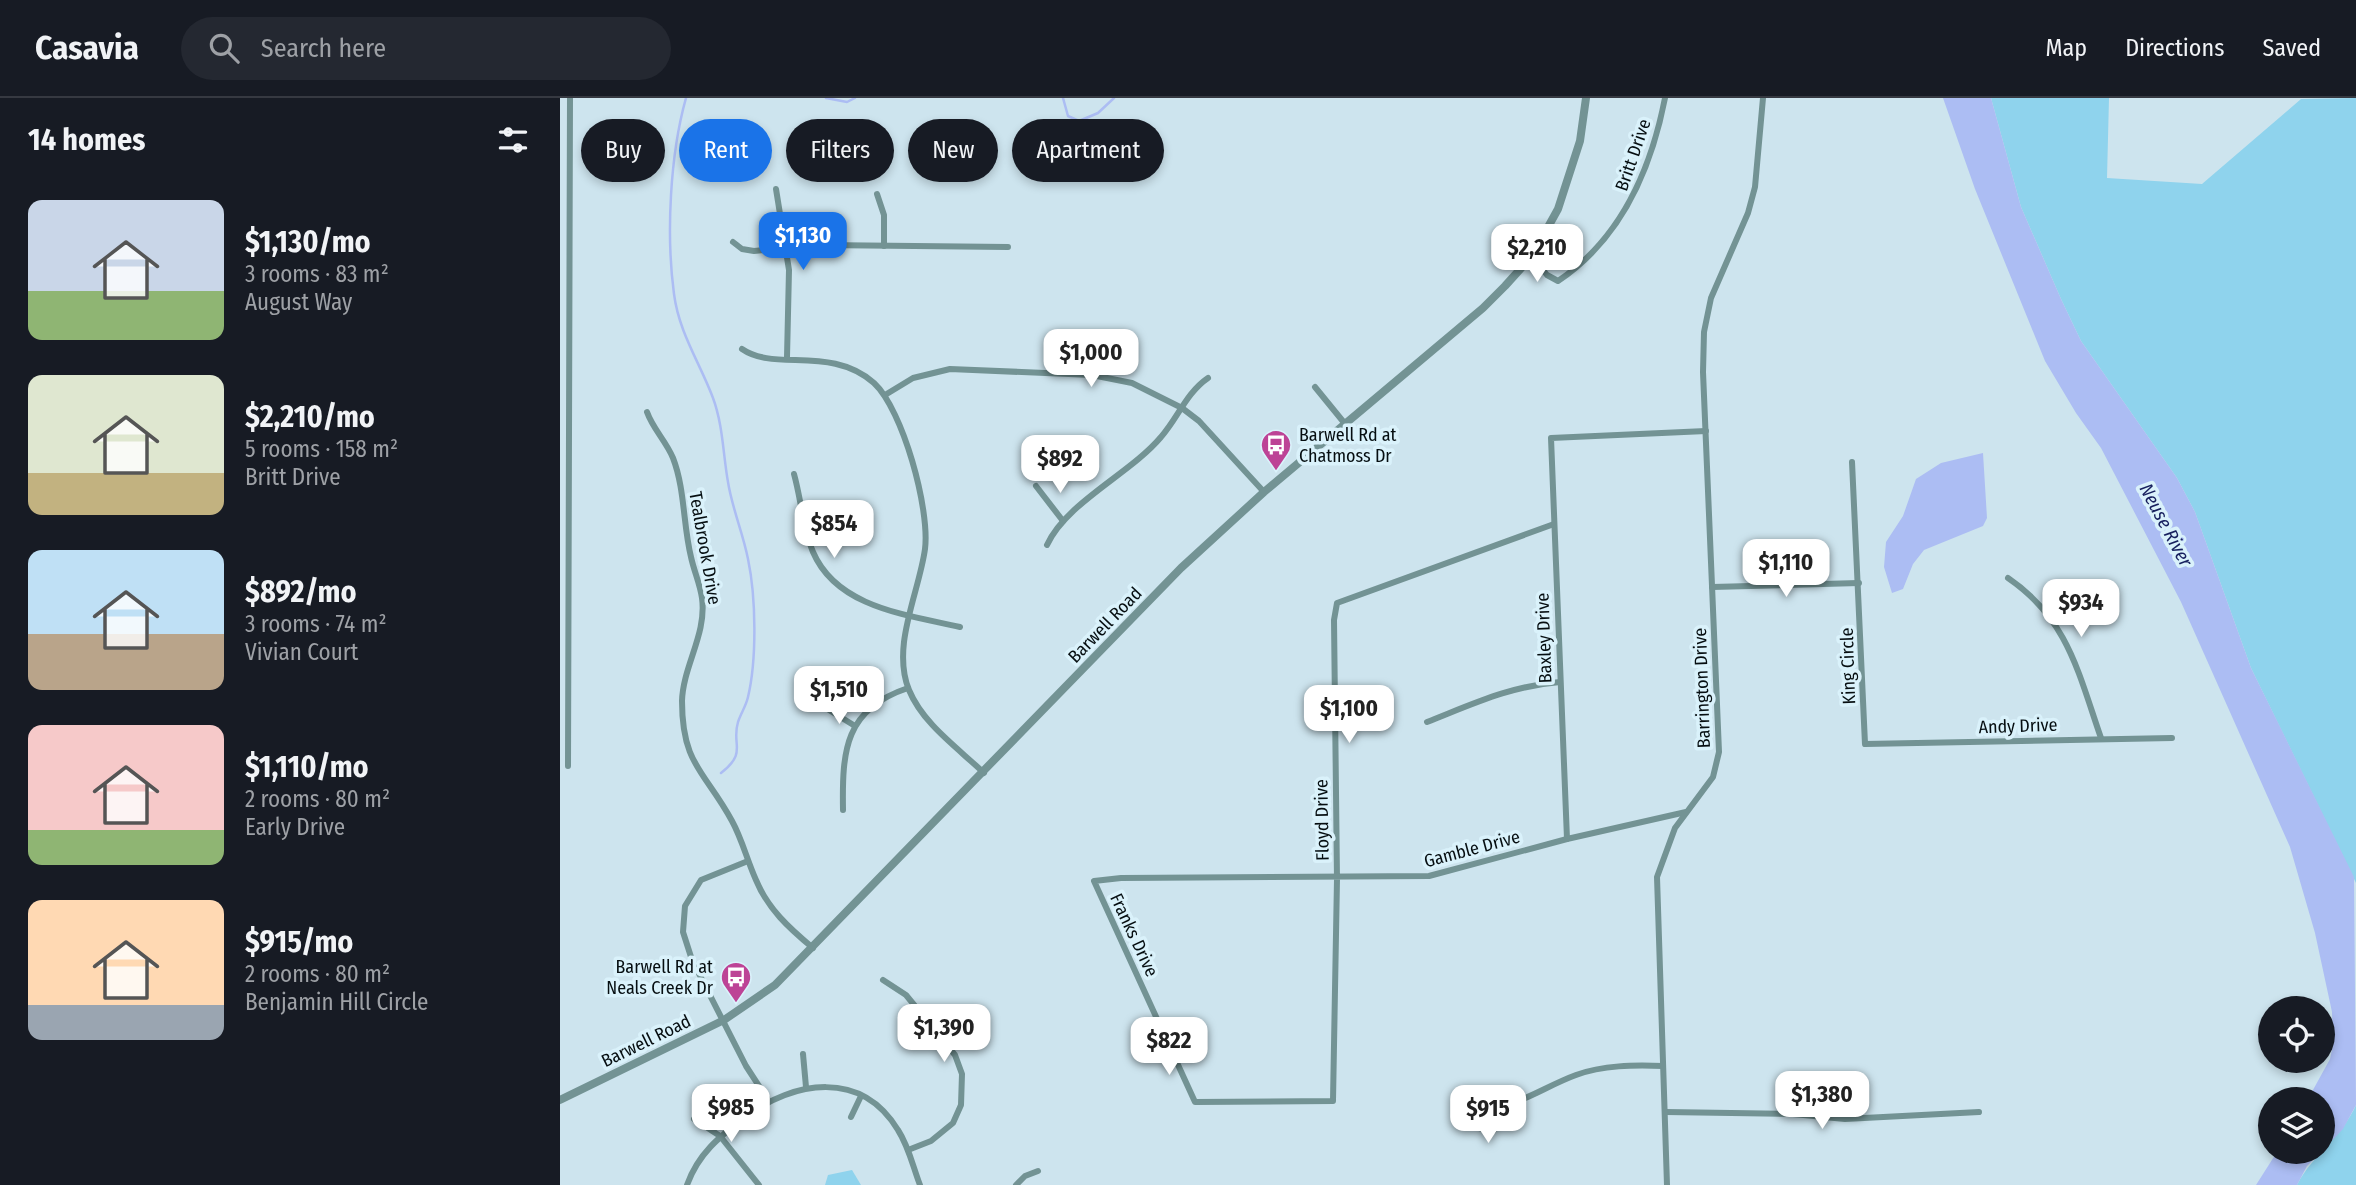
<!DOCTYPE html>
<html lang="en">
<head>
<meta charset="utf-8">
<style>
  :root { --surface:#171b24; --page:#242831; --text:#f1f3f6; --muted:#9ea1a6; --line:#363941; --accent:#1a73e8 }
  body { margin:0; font-family:"Fira Sans Condensed",sans-serif; background:var(--page); color:var(--text); height:100vh; display:flex; flex-direction:column; font-size:26px; white-space:nowrap }
  * { box-sizing:border-box; margin:0 }
  p { font-size:23px; color:var(--muted) }
  .icon { flex:none; width:38px; height:38px; fill:none; stroke:currentColor; stroke-width:2; stroke-linecap:round; stroke-linejoin:round }
  .map { position:relative; flex:1; overflow:hidden }
  .panel { display:flex; flex-direction:column; background:var(--surface); width:560px }
  .panel>* { flex:none }
  .banner { position:absolute; left:21px; top:21px; width:665px; height:63px; display:flex; gap:14px }
  .controls { position:absolute; left:1698px; top:898px; display:grid; gap:14px }
  .controls a { display:grid; place-items:center; width:77px; height:77px; border-radius:50%; background:var(--surface); box-shadow:0 4px 10px #0003; font-size:35px }
  .price { position:absolute; translate:-50% -60px; padding:0 16px; border-radius:14px; background:#fff; color:#222; font-size:23px; line-height:46px; filter:drop-shadow(0 2px 4px #0008) }
  .price::after { content:''; position:absolute; left:50%; top:42px; width:21px; height:16px; margin-left:-10px; background:inherit; clip-path:polygon(0 0,100% 0,50% 100%) }
  .price.selected { background:var(--accent); color:#fff }
  ul { padding:0; list-style:none }
  li { display:flex; align-items:center; gap:21px; height:175px; padding:0 28px }
  li span { display:grid; place-items:center; flex:none; width:196px; height:140px; border-radius:14px; color:#555 }
  li>.icon { margin-inline-start:auto }
  span .icon { width:84px; height:84px; fill:#fffc; stroke-width:1 }
  li b { font-size:30px }
  h2 { display:flex; justify-content:space-between; align-items:center; height:84px; padding:0 28px; font-size:30px }
  .chip { padding:0 24px; border-radius:32px; background:var(--surface); box-shadow:0 4px 10px #0003; font-size:24px; line-height:63px }
  .chip.selected { background:var(--accent); color:#fff }
  header { display:flex; align-items:center; gap:42px; box-sizing:border-box; height:98px; padding:0 35px; background:var(--surface); border-bottom:2px solid var(--line) }
  header strong { font-size:33px }
  nav { display:flex; gap:38px; margin-inline-start:auto; font-size:24px }
  .search { width:490px; height:63px; background:var(--page); display:flex; align-items:center; gap:18px; box-sizing:border-box; padding:0 24px; border-radius:38px; color:var(--muted); font-size:26px }
  main { display:flex; flex:1; min-height:0 }
  .map>svg:first-child { display:block }
</style>
</head>
<body>
<header>
<strong>Casavia</strong>
<div class="search"><svg class="icon" aria-label="search" viewBox="0 0 24 24"><circle cx="10" cy="10" r="6"/><path d="M15 15l6 6"/></svg>Search here</div>
<nav><a>Map</a><a>Directions</a><a>Saved</a></nav>
</header>
<main>
<section class="panel">
<h2>14 homes<svg class="icon" aria-label="filters" viewBox="0 0 24 24"><path d="M4 7h16M4 17h16"/><circle cx="9" cy="7" r="2"/><circle cx="15" cy="17" r="2"/></svg></h2>
<ul>
<li><span style="background:linear-gradient(#c9d6e8 65%,#8fb573 0)"><svg class="icon" aria-label="home" viewBox="0 0 24 24"><path d="M3 11l9-7 9 7M6 9v11h12V9"/></svg></span><div><b>$1,130/mo</b><p>3 rooms · 83 m²</p><p>August Way</p></div></li>
<li><span style="background:linear-gradient(#dfe7d0 70%,#c2b280 0)"><svg class="icon" aria-label="home" viewBox="0 0 24 24"><path d="M3 11l9-7 9 7M6 9v11h12V9"/></svg></span><div><b>$2,210/mo</b><p>5 rooms · 158 m²</p><p>Britt Drive</p></div></li>
<li><span style="background:linear-gradient(#bfe0f5 60%,#b9a48a 0)"><svg class="icon" aria-label="home" viewBox="0 0 24 24"><path d="M3 11l9-7 9 7M6 9v11h12V9"/></svg></span><div><b>$892/mo</b><p>3 rooms · 74 m²</p><p>Vivian Court</p></div></li>
<li><span style="background:linear-gradient(#f6c9c9 75%,#8fb573 0)"><svg class="icon" aria-label="home" viewBox="0 0 24 24"><path d="M3 11l9-7 9 7M6 9v11h12V9"/></svg></span><div><b>$1,110/mo</b><p>2 rooms · 80 m²</p><p>Early Drive</p></div></li>
<li><span style="background:linear-gradient(#ffd9b3 75%,#9aa5b1 0)"><svg class="icon" aria-label="home" viewBox="0 0 24 24"><path d="M3 11l9-7 9 7M6 9v11h12V9"/></svg></span><div><b>$915/mo</b><p>2 rooms · 80 m²</p><p>Benjamin Hill Circle</p></div></li>
</ul>
</section>
<div class="map">
<svg width="1796" height="1087" viewBox="0 0 1796 1087">
  <rect width="100%" height="100%" fill="#cde4ee"/>
  <g fill="#8fd3ed">
    <polygon points="1431,0 1549,0 1547,80 1642,86 1741,1 1796,0 1796,785 1691,570 1635,414 1617,380 1521,243 1501,201 1461,109"/>
    <path d="M 1796,1007 L 1796,1087 L 1737,1087 C 1753,1056 1782,1039 1796,1007 Z"/>
    <polygon points="292,1072 301,1087 265,1087 268,1077"/>
  </g>
  <g fill="#acbdf3">
    <polygon points="1383,0 1431,0 1461,109 1501,201 1521,243 1617,380 1635,414 1691,570 1794,779 1796,1007 1783,1031 1762,1053 1762,1001 1748,1001 1770,961 1773,947 1772,914 1755,835 1730,749 1621,504 1541,350 1516,315 1485,263 1415,91"/>
    <polygon points="1423,355 1427,420 1423,428 1364,452 1353,466 1343,491 1332,495 1324,469 1326,444 1343,418 1356,381 1381,365"/>
    <polygon points="1717,1054 1761,1054 1747,1068 1737,1087 1696,1087"/>
  </g>
  <g fill="none" stroke-linecap="round" stroke-linejoin="round">
    <g stroke="#acbdf3" stroke-width="2.5">
      <path d="M 126,0 C 110,57 106,137 114,196 C 119,235 140,265 153,300 C 163,327 163,356 168,384 C 172,410 183,435 188,461 C 196,499 197,561 188,599 C 186,608 181,615 178,624 C 171,647 188,654 161,675"/>
      <polyline points="266,0 287,4 295,0"/>
      <polyline points="503,0 508,18 519,23 538,15 554,0"/>
    </g>
    <g stroke="#739394" stroke-width="6">
      <polyline points="216,91 229,172 227,259"/>
      <polyline points="317,96 324,117 324,148"/>
      <polyline points="173,144 182,151 194,153 261,147 448,149"/>
      <path d="M 972,158 L 987,177 L 998,183 C 1061,141 1091,72 1105,0"/>
      <path d="M 182,251 C 215,274 271,247 314,285 C 343,312 370,411 365,451 C 359,495 331,548 349,592 C 363,626 398,650 424,675"/>
      <polyline points="755,289 786,327"/>
      <polyline points="325,297 353,280 390,271 532,277 572,285 622,310 639,323 704,394"/>
      <path d="M 87,314 C 93,331 106,343 113,360 C 125,391 123,427 131,459 C 134,473 140,486 142,500 C 147,536 123,568 122,603 C 122,667 145,673 172,723 C 182,741 187,762 196,782 C 208,811 229,830 253,850"/>
      <polyline points="1292,364 1305,646 1612,640"/>
      <path d="M 234,376 C 241,401 243,430 253,454 C 277,510 348,517 400,529"/>
      <polyline points="476,388 503,423"/>
      <polyline points="994,426 777,505 774,522 777,781 773,1003 635,1004 534,783 561,780 869,778 1007,741 1126,714"/>
      <path d="M 487,447 C 507,404 570,376 601,339 C 618,320 626,295 648,280"/>
      <path d="M 1448,480 C 1508,521 1518,574 1541,640"/>
      <polyline points="1152,489 1299,485"/>
      <polyline points="242,589 253,602 295,628"/>
      <path d="M 867,624 C 913,606 950,588 1000,584"/>
      <polyline points="8,668 10,0"/>
      <path d="M 283,712 C 282,652 285,611 348,590"/>
      <polyline points="1007,741 991,340 1146,333"/>
      <polyline points="188,763 141,782 125,808 123,834 132,862 186,968 208,1002"/>
      <polyline points="323,882 346,897 395,957 402,976 401,1007 393,1025 371,1043 348,1052"/>
      <polyline points="243,956 246,989"/>
      <path d="M 937,1012 L 937,1027 L 933,1033 L 919,1030 L 918,1012 C 953,1012 983,989 1016,977 C 1043,967 1074,967 1103,968"/>
      <polyline points="1106,1014 1233,1016 1285,1021 1419,1014"/>
      <polyline points="291,1019 301,998"/>
      <polyline points="134,1021 160,1038 199,1087"/>
      <path d="M 127,1087 C 138,1056 159,1039 185,1019 C 234,983 301,971 338,1032 C 349,1049 353,1069 360,1087"/>
      <polyline points="456,1087 465,1078 478,1073"/>
      <polyline points="1107,1087 1097,779 1115,730 1153,679 1159,654 1143,274 1144,234 1151,200 1188,115 1195,89 1203,0"/>
    </g>
    <polyline stroke="#739394" stroke-width="8" points="0,1002 164,922 215,887 621,470 704,394 923,210 945,188 972,158 998,111 1020,43 1026,0"/>
  </g>
  <defs>
    <g id="bus-pin" transform="scale(1.575)"><path d="M0 17L-7.5 6A9.5 9.5 0 1 1 7.5 6Z" fill="#bd4396" stroke="#daf2fb"/><path d="M-5-6H5V4H4V6H2V4H-2V6H-4V4H-5ZM-3.5-4V0h7V-4ZM-3.5 1.2v1.5H-2V1.2ZM2 1.2v1.5H3.5V1.2Z" fill="#fff"/></g>
  </defs>
  <g fill-rule="evenodd">
    <use href="#bus-pin" x="716" y="347"/>
    <use href="#bus-pin" x="176" y="879"/>
  </g>
  <g text-anchor="middle" dominant-baseline="central" stroke-width="7" stroke-linejoin="round" paint-order="stroke">
    <g font-size="18" fill="#060e11" stroke="#daf2fb">
      <text transform="translate(1073 57) rotate(-71)">Britt Drive</text>
      <text transform="translate(145 450) rotate(80)">Tealbrook Drive</text>
      <text transform="translate(545 527) rotate(-46)">Barwell Road</text>
      <text transform="translate(984 540) rotate(-92)">Baxley Drive</text>
      <text transform="translate(1288 568) rotate(-92)">King Circle</text>
      <text transform="translate(1142 590) rotate(-92)">Barrington Drive</text>
      <text transform="translate(1458 628) rotate(-2)">Andy Drive</text>
      <text transform="translate(762 722) rotate(-91)">Floyd Drive</text>
      <text transform="translate(912 751) rotate(-15)">Gamble Drive</text>
      <text transform="translate(574 837) rotate(65)">Franks Drive</text>
      <text transform="translate(86 943) rotate(-26)">Barwell Road</text>
    </g>
    <g font-size="18" fill="#060e11" stroke="#daf2fb" text-anchor="start">
      <text x="739" y="337">Barwell Rd at<tspan x="739" dy="21">Chatmoss Dr</tspan></text>
      <text x="153" y="869" text-anchor="end">Barwell Rd at<tspan x="153" dy="21">Neals Creek Dr</tspan></text>
    </g>
    <g font-size="19" font-style="italic" fill="#17205e" stroke="#daf2fb">
      <text transform="translate(1606 427) rotate(62)">Neuse River</text>
    </g>
  </g>
</svg>
<div class="controls">
<a><svg class="icon" aria-label="locate" viewBox="0 0 24 24"><circle cx="12" cy="12" r="6"/><path d="M12 2v4M12 18v4M2 12h4M18 12h4"/></svg></a>
<a><svg class="icon" aria-label="layers" viewBox="0 0 24 24"><path d="M12 4l9 5-9 5-9-5zM3 14l9 5 9-5"/></svg></a>
</div>
<b class="price selected" style="left:243px;top:174px">$1,130</b>
<b class="price" style="left:977px;top:186px">$2,210</b>
<b class="price" style="left:531px;top:291px">$1,000</b>
<b class="price" style="left:500px;top:397px">$892</b>
<b class="price" style="left:274px;top:462px">$854</b>
<b class="price" style="left:1226px;top:501px">$1,110</b>
<b class="price" style="left:1521px;top:541px">$934</b>
<b class="price" style="left:279px;top:628px">$1,510</b>
<b class="price" style="left:789px;top:647px">$1,100</b>
<b class="price" style="left:384px;top:966px">$1,390</b>
<b class="price" style="left:609px;top:979px">$822</b>
<b class="price" style="left:1262px;top:1033px">$1,380</b>
<b class="price" style="left:171px;top:1046px">$985</b>
<b class="price" style="left:928px;top:1047px">$915</b>
<div class="banner">
<a class="chip">Buy</a>
<a class="chip selected">Rent</a>
<a class="chip">Filters</a>
<a class="chip">New</a>
<a class="chip">Apartment</a>
</div>
</div>
</main>
</body>
</html>
